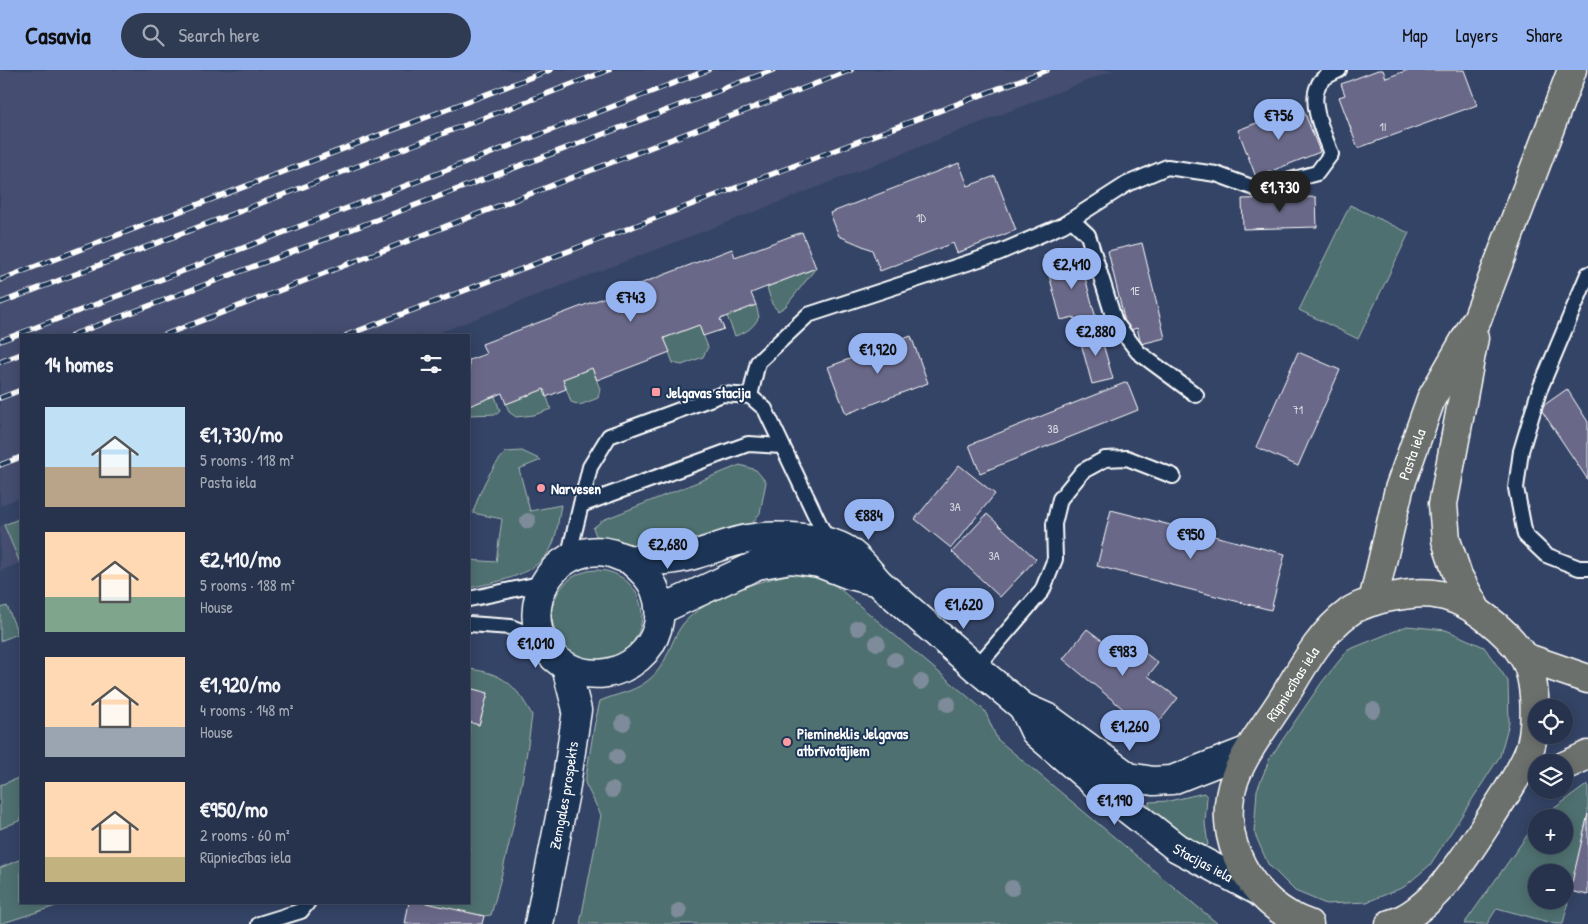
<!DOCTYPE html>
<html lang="en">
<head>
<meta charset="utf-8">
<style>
  :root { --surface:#27334c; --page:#2f3b53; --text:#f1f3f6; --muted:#a4aab5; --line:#434e64; --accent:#95b2f1 }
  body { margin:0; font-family:"Patrick Hand",sans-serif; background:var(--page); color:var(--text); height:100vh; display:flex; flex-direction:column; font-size:19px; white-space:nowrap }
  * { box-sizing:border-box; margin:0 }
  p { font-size:16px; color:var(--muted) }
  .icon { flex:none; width:28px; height:28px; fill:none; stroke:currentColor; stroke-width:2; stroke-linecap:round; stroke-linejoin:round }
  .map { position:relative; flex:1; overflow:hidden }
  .sheet { position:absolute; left:20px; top:264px; width:450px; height:570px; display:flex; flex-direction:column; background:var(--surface); border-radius:0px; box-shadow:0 2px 12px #0003,0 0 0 1px var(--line) }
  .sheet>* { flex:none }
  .tools { position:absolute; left:1528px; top:629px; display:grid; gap:10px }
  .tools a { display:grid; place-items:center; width:45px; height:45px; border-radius:50%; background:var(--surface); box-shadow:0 2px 12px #0003,0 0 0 1px var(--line); font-size:25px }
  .price { position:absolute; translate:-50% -42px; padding:0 11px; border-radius:18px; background:var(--accent); color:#111; font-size:16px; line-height:32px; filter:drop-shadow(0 1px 2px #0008) }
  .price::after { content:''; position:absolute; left:50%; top:30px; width:15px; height:11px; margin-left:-8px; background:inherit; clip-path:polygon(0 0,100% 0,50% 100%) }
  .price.active { background:#222; color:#fff }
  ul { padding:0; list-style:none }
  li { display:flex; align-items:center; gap:15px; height:125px; padding:0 25px }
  li span { display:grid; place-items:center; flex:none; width:140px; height:100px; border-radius:0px; color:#555 }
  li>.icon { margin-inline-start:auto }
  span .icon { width:60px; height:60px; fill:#fffc; stroke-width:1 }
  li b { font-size:21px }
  h2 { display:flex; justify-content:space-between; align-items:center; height:60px; padding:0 25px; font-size:21px }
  header { display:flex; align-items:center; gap:30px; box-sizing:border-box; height:70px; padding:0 25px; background:var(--accent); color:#111 }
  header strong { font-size:24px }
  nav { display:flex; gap:28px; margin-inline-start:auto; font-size:18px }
  .search { width:350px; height:45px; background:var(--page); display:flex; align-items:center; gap:12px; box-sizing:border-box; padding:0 18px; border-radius:28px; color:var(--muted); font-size:19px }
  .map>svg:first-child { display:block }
</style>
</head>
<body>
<header>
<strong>Casavia</strong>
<div class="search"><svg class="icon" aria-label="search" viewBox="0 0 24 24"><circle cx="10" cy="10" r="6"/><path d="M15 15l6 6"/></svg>Search here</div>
<nav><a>Map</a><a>Layers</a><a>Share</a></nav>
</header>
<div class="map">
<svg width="1588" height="854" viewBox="0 0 1588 854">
  <rect width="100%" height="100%" fill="#344466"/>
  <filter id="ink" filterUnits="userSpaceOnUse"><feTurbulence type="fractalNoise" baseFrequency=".02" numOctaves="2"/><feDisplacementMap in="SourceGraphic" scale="10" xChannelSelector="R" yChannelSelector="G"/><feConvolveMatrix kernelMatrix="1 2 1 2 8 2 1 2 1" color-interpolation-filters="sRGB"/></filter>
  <g filter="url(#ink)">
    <g fill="#444e70">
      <polygon points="0,0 1114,0 762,139 433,265 21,265 21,427 0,436"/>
      <polygon points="4,455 20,493 0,501 0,456"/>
    </g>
    <g fill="#4f6f6f" stroke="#a7b7b7" fill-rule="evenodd">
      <polygon points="1350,135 1409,163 1358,269 1299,240"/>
      <polygon points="816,198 786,236 778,241 772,234 767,217"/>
      <path d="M 756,235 L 759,247 C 753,258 747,262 735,266 L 727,246 Z"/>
      <polygon points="699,255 708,277 703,287 682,295 673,293 664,268"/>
      <polygon points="592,298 600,319 598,328 580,335 571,332 563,309"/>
      <polygon points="544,319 551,339 534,345 516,347 509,342 506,334"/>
      <polygon points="495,326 500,341 497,344 469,345 469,336"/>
      <path d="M 522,381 L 541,390 L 519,399 L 530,441 L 561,435 C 558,449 557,471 548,483 C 530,507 496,512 469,518 L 469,490 L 496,492 L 502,449 L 473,443 C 480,420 489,400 506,382 Z"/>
      <polygon points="740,395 756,400 766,412 760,443 747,460 660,480 619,475 597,468 593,458 603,450"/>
      <polygon points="21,448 21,492 20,493 4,455"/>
      <circle cx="597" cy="545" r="45"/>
      <path d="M 804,503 L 829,510 L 985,641 L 997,669 L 1218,854 L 580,854 L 601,745 L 585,713 L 594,657 L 600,631 C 616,624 633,622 646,612 C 669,595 668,574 683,554 C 703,528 770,505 804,503 Z"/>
      <polygon points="7,536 18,564 0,571 0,538"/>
      <polygon points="1407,556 1446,560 1484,577 1508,611 1509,653 1500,686 1430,795 1404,817 1367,832 1326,834 1295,821 1268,794 1254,762 1257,720 1270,688 1322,612 1348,580"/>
      <path d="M 469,599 C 503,603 516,615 532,645 C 524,712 509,780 491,845 L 484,846 L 422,833 L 469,832 L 469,652 L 479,655 L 488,623 L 469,618 Z"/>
      <polygon points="21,707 21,750 0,759 0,715"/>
      <path d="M 1588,714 L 1588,744 L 1563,854 L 1555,854 L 1497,838 L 1487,854 L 1464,854 L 1536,753 L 1536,775 L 1564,775 L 1564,748 L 1542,747 ZM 1536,802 L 1564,802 L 1564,830 L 1536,830 Z"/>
      <polygon points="1204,723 1207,727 1205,753 1208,775 1203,777 1187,770 1149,741 1149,732 1169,731"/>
      <polygon points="21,789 21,832 65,833 0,854 0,798"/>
    </g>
    <g fill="#696788" stroke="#fff">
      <polygon points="1378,0 1383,0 1386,8 1408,0 1464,0 1477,35 1358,78 1339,27 1345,25 1341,14"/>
      <polygon points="1302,36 1320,82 1256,107 1238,60"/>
      <polygon points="959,93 968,116 995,106 1016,160 957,183 953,173 880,201 872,180 839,166 830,143"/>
      <polygon points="1316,127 1317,157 1243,159 1242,129"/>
      <polygon points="802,162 816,198 751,223 756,235 720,249 724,259 703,266 699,255 664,268 670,282 597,310 592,298 563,309 566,319 546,327 544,319 506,334 502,323 469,336 469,290 486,284 482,274 732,179 735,187"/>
      <polygon points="1142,173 1165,268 1141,274 1137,258 1127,261 1108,181"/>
      <polygon points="1077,177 1099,260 1079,266 1074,247 1061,250 1044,186"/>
      <polygon points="1099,260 1113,309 1092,314 1079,266"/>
      <polygon points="911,266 928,313 846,344 828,297"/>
      <polygon points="1298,282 1340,300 1298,396 1256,377"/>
      <polygon points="1127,312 1138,340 980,403 969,375"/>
      <polygon points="1567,319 1588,352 1588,410 1540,338"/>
      <polygon points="959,395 995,424 951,478 915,449"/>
      <polygon points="1111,440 1285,484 1271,540 1097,496"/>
      <polygon points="987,444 1036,489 1000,527 952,482"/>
      <polygon points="1087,559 1116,581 1126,568 1158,593 1148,606 1178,628 1151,662 1063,589"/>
      <polygon points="469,618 488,623 479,655 469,652"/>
      <polygon points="1588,744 1588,825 1570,821"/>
      <polygon points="409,832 422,832 484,846 482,854 405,854"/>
    </g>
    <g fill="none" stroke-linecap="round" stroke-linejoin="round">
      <g stroke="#fff" stroke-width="18">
        <g id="service">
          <polyline points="1072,150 1088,165 1115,252 1138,282 1196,325"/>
          <polyline points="1588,204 1539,321 1521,381 1516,418 1525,465 1546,485 1579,498 1588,498"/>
          <path d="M 750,326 L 758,292 L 808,245 L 998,183 L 1063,155 L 1127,114 L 1167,97 L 1216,104 L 1257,119 L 1317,103 L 1331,84 C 1325,66 1309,35 1318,16 C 1321,7 1331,4 1339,0"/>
          <polyline points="581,435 748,374 782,376"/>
          <polyline points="568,488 590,397 609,366 723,324 750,326 765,339 828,472"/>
          <polyline points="469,529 544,513"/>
          <polyline points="469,554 511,557 541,569"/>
          <polyline points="976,598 1042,521 1055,489 1054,454 1060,429 1083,401 1105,389 1127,388 1173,406"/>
          <polyline points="259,854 301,841 308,832"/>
        </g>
      </g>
      <g stroke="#fff" stroke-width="31">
        <g id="tertiary">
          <path d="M 629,489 C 639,498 650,507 655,520 C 676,574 618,622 568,597 C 524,576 528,512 568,489 C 580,482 598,479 611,483 C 617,485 623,488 629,489 C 641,491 655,491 667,490 C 695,488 720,474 747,469 C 773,464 825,466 847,480 C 859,488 869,501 878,512 L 976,598 L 1023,637 L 1048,648 L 1129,707 L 1153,711 L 1172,710 L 1249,680"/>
          <polyline points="660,540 757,495 790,489 819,493 850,505 878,512"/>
          <path id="s1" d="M 1023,637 L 1035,662 L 1094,713 L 1177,778 L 1258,821"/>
          <path id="s2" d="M 539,854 L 565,722 L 577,640 L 566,597"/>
        </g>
      </g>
      <g stroke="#fff" stroke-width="31">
        <g id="primary">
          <polyline points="1474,268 1443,434 1446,470 1458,506 1477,541"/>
          <path id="s3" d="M 1373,531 L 1399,419 L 1431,329 L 1478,247 L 1572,0"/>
          <polyline points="1524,587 1588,609"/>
          <polyline points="1564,696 1588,685"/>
          <path id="s4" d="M 1309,854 C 1251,836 1213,766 1235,708 C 1246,680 1266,655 1282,630 C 1301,600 1319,564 1348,543 C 1356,536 1371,532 1381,529 C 1400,525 1421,521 1440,525 C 1469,530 1508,562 1523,586 C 1537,608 1538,660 1528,684 C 1520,703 1507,722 1496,739 C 1472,777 1434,842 1390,854"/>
        </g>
      </g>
      <use href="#service" stroke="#1d3557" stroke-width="14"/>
      <use href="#tertiary" stroke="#1d3557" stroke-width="28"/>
      <use href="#primary" stroke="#6c706d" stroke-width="28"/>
      <g stroke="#fff" stroke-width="5.5">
        <g id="rail">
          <polyline points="0,210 550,0"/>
          <polyline points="0,233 609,0"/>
          <polyline points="72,265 773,0"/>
          <polyline points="164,265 851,0"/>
          <polyline points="347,265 1047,0"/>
          <polyline points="0,271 708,0"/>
          <polyline points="0,292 21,284"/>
          <polyline points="0,328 21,320"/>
          <polyline points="0,395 21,387"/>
        </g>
      </g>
      <use href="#rail" stroke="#1d3557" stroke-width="4" stroke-dasharray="11" stroke-linecap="butt"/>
    </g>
    <g fill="#7d8b9a">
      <circle cx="528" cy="451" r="8"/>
      <circle cx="858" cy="558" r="8"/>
      <circle cx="877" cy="573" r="8"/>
      <circle cx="895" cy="590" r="8"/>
      <circle cx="921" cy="612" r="8"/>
      <circle cx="948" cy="634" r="8"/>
      <circle cx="1373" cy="640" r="8"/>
      <circle cx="623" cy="653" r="8"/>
      <circle cx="617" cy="687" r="8"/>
      <circle cx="612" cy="720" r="8"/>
      <circle cx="1012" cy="818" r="8"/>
      <circle cx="679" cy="841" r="8"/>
    </g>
  </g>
  <g fill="#ff9aa2" stroke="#1d3557" stroke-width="2">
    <rect x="651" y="317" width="10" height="10" rx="2.5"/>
    <circle cx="541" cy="418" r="5"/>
    <circle cx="787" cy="672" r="5"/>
  </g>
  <g text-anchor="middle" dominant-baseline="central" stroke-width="4" stroke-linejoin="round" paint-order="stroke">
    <g font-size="12" fill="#dad9e1">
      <text x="1383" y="56">1I</text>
      <text x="921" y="147">1D</text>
      <text x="1135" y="220">1E</text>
      <text x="1298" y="339">71</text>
      <text x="1053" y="358">3B</text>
      <text x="955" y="436">3A</text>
      <text x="994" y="485">3A</text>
    </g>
    <g font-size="15" font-weight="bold" fill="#fff" stroke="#1d3557" text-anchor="start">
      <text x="666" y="322">Jelgavas stacija</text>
      <text x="551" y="418">Narvesen</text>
      <text x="797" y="663">Piemineklis Jelgavas<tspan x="797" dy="17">atbrīvotājiem</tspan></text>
    </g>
    <g font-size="15" fill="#fff" stroke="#1d3557">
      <text stroke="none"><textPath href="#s3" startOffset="152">Pasta iela</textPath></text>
      <text stroke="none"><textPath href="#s4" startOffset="292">Rūpniecības iela</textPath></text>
      <text stroke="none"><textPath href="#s2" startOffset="131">Zemgales prospekts</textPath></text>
      <text stroke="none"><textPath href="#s1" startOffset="241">Stacijas iela</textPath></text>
    </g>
  </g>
</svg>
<div class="tools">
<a><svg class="icon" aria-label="locate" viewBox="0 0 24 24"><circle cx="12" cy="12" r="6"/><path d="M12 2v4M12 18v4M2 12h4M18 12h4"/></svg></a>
<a><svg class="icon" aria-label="layers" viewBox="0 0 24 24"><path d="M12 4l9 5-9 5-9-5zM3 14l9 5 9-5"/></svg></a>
<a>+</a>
<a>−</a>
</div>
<b class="price" style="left:1279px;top:71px">€756</b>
<b class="price active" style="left:1280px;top:143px">€1,730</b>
<b class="price" style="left:1072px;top:220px">€2,410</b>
<b class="price" style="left:631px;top:253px">€743</b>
<b class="price" style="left:1096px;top:287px">€2,880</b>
<b class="price" style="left:878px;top:305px">€1,920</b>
<b class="price" style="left:869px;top:471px">€884</b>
<b class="price" style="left:1191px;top:490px">€950</b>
<b class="price" style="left:668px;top:500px">€2,680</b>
<b class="price" style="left:964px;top:560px">€1,620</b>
<b class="price" style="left:536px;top:599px">€1,010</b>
<b class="price" style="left:1123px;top:607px">€983</b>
<b class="price" style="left:1130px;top:682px">€1,260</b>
<b class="price" style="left:1115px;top:756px">€1,190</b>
<section class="sheet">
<h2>14 homes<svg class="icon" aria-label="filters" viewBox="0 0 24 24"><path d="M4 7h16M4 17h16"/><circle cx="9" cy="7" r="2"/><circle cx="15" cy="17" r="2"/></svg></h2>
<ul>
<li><span style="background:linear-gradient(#bfe0f5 60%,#b9a48a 0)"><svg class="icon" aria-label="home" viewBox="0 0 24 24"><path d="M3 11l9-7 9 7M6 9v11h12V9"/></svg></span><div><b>€1,730/mo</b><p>5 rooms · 118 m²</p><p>Pasta iela</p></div></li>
<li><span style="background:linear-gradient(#ffd9b3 65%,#7fa58c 0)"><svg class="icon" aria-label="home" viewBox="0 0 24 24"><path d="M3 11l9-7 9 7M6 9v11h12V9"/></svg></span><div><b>€2,410/mo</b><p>5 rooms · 188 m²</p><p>House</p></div></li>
<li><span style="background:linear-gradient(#ffd9b3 70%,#9aa5b1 0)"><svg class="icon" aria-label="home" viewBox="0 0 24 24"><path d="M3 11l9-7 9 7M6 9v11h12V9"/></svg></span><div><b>€1,920/mo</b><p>4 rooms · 148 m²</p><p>House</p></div></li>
<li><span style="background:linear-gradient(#ffd9b3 75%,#c2b280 0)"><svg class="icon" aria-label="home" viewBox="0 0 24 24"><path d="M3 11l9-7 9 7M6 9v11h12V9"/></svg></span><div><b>€950/mo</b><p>2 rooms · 60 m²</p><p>Rūpniecības iela</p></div></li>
</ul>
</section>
</div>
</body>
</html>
